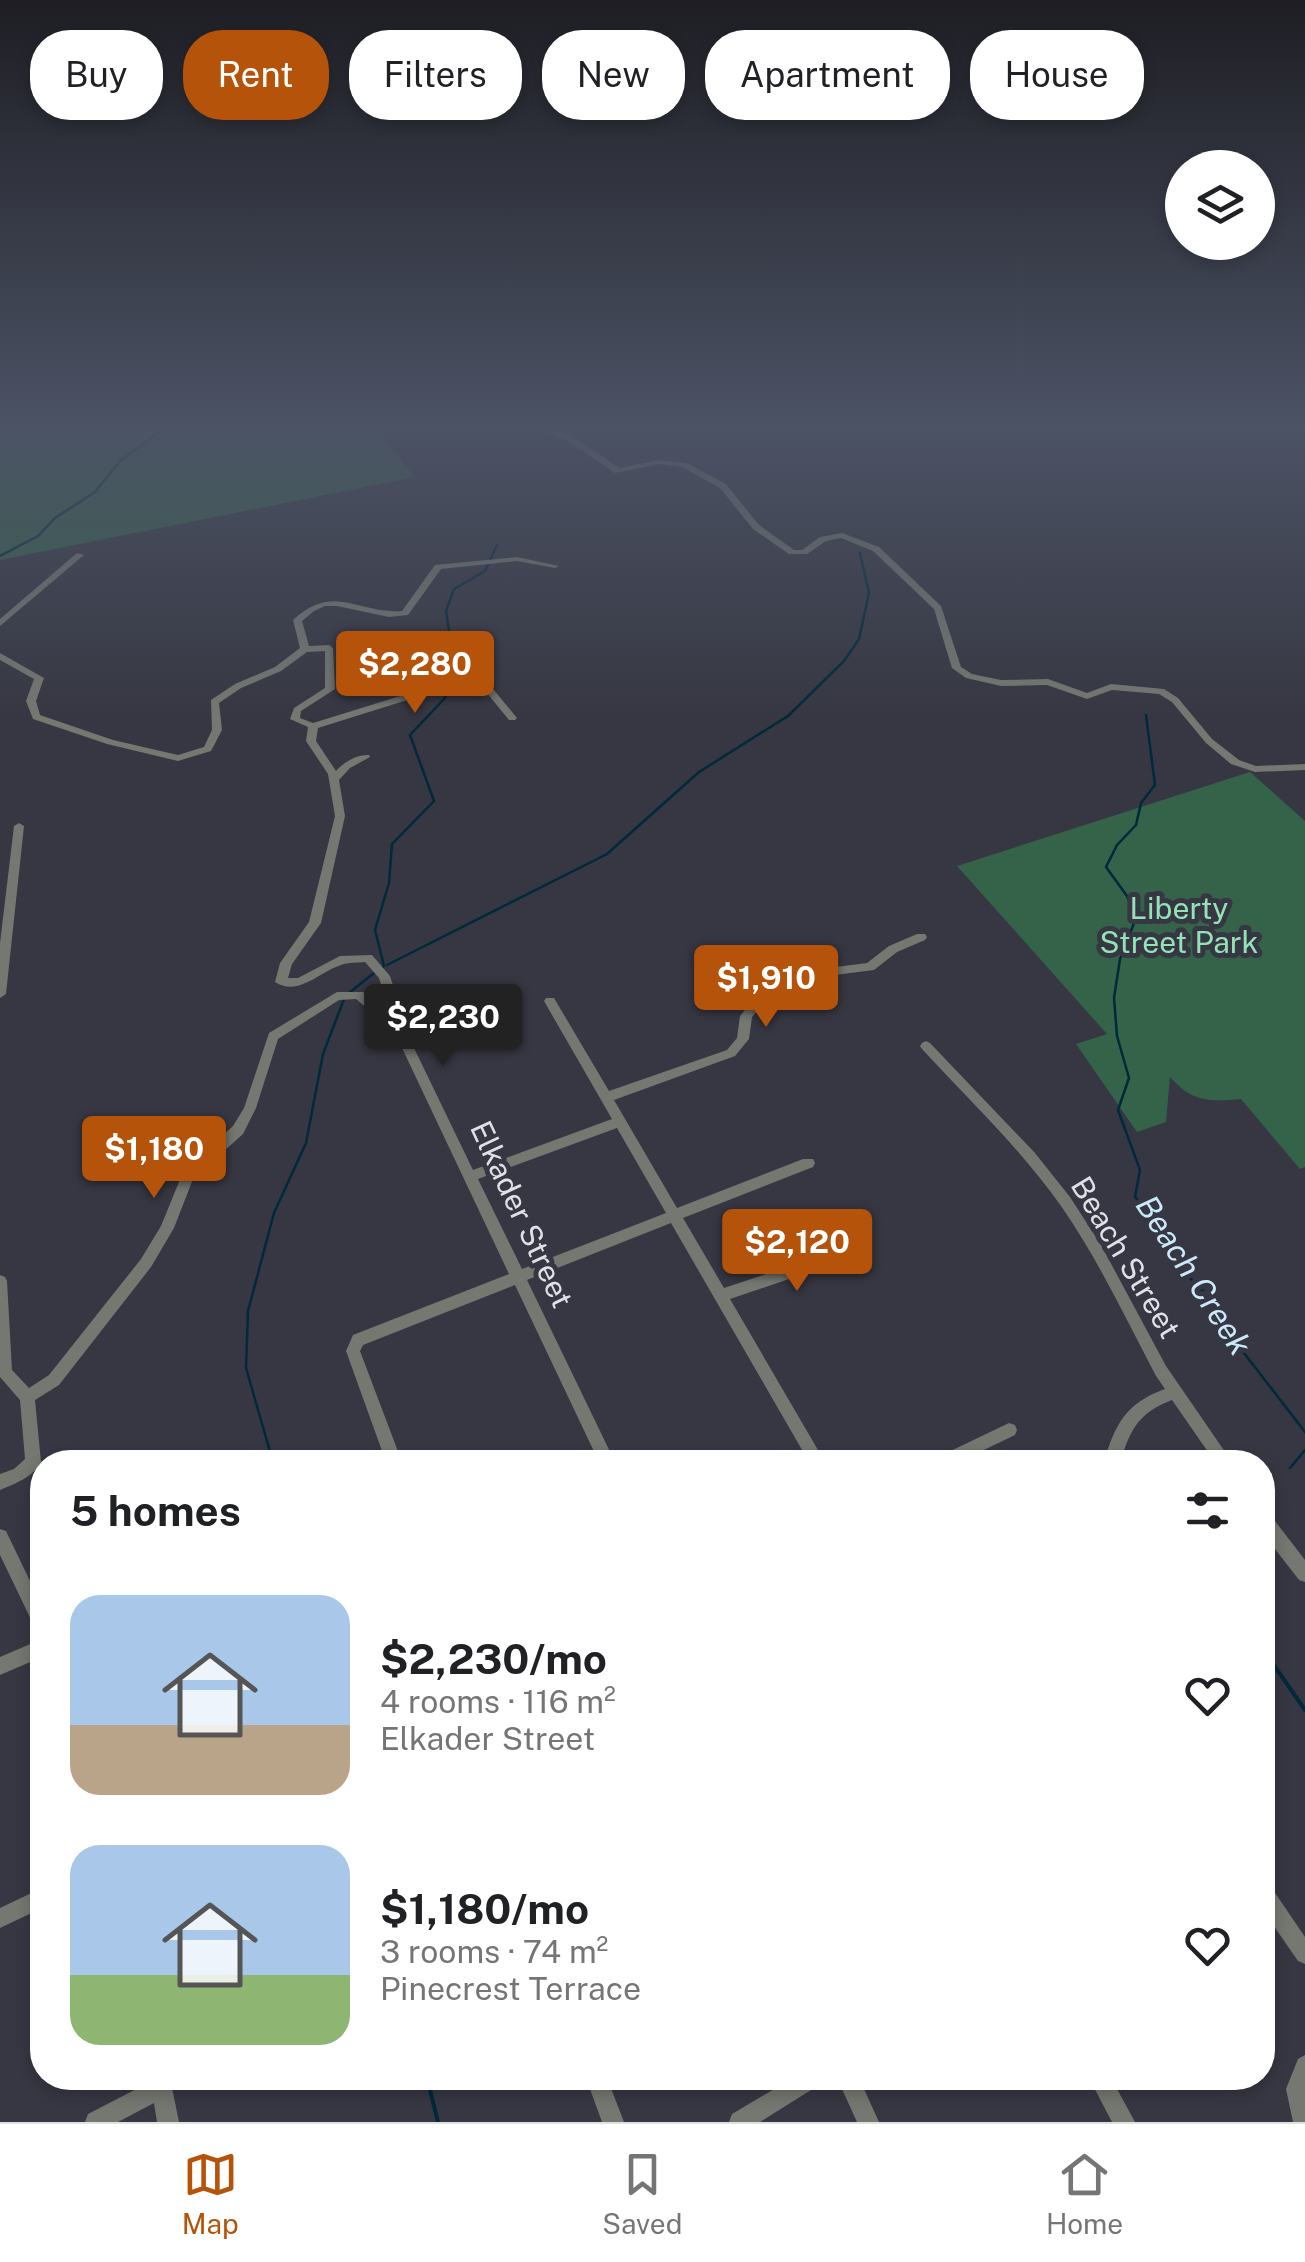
<!DOCTYPE html>
<html lang="en">
<head>
<meta charset="utf-8">
<style>
  :root { --surface:#fff; --page:#f2f2f2; --text:#202124; --muted:#757577; --line:#e0e0e0; --accent:#b45309 }
  body { margin:0; font-family:"Public Sans",sans-serif; background:var(--page); color:var(--text); height:100vh; display:flex; flex-direction:column; font-size:38px; white-space:nowrap }
  * { box-sizing:border-box; margin:0 }
  p { font-size:32px; color:var(--muted) }
  .icon { flex:none; width:55px; height:55px; fill:none; stroke:currentColor; stroke-width:2; stroke-linecap:round; stroke-linejoin:round }
  .map { position:relative; flex:1; overflow:hidden }
  .panel { position:absolute; left:30px; top:1450px; width:1245px; height:640px; display:flex; flex-direction:column; background:var(--surface); border-radius:40px; box-shadow:0 5px 15px #0003 }
  .panel>* { flex:none }
  .hud { position:absolute; left:30px; top:30px; width:1245px; height:90px; display:flex; gap:20px }
  .fabs { position:absolute; left:1165px; top:150px; display:grid; gap:20px }
  .fabs a { display:grid; place-items:center; width:110px; height:110px; border-radius:50%; background:var(--surface); box-shadow:0 5px 15px #0003; font-size:50px }
  .price { position:absolute; translate:-50% -85px; padding:0 22px; border-radius:10px; background:var(--accent); color:#fff; font-size:32px; line-height:65px; filter:drop-shadow(0 2px 5px #0008) }
  .price::after { content:''; position:absolute; left:50%; top:60px; width:30px; height:22px; margin-left:-15px; background:inherit; clip-path:polygon(0 0,100% 0,50% 100%) }
  .price.selected { background:#222; color:#fff }
  ul { padding:0; list-style:none }
  li { display:flex; align-items:center; gap:30px; height:250px; padding:0 40px }
  li span { display:grid; place-items:center; flex:none; width:280px; height:200px; border-radius:30px; color:#555 }
  li>.icon { margin-inline-start:auto }
  span .icon { width:120px; height:120px; fill:#fffc; stroke-width:1 }
  li b { font-size:42px }
  h2 { display:flex; justify-content:space-between; align-items:center; height:120px; padding:0 40px; font-size:42px }
  .pill { padding:0 35px; border-radius:40px; background:var(--surface); box-shadow:0 5px 15px #0003; font-size:35px; line-height:90px }
  .pill.selected { background:var(--accent); color:#fff }
  .dock { display:flex; justify-content:space-around; align-items:center; height:140px; border-top:2px solid var(--line); background:var(--surface); font-size:28px; color:var(--muted) }
  .dock a { display:grid; justify-items:center; gap:5px }
  .dock .selected { color:var(--accent) }
  .map>svg:first-child { display:block }
</style>
</head>
<body>
<div class="map">
<svg width="1305" height="2122" viewBox="0 0 1305 2122">
  <rect width="100%" height="100%" fill="#363742"/>
  <g fill="#34634a">
    <polygon points="0,422 371,422 415,477 0,560"/>
    <path d="M 1250,772 L 1305,821 L 1305,1167 L 1300,1169 L 1241,1099 C 1209,1102 1192,1102 1170,1077 L 1166,1122 L 1137,1132 L 1076,1044 L 1107,1034 L 957,866 Z"/>
  </g>
  <g fill="none" stroke-linecap="round" stroke-linejoin="round">
    <g stroke="#00293b" stroke-width="2.5">
      <polyline points="0,556 38,536 55,518 95,492 120,461 173,422"/>
      <polyline points="451,680 455,669 446,611 454,589 485,571 497,545"/>
      <polyline points="1146,715 1155,785 1141,803 1136,825 1117,845 1106,867 1127,896 1136,918 1120,959 1114,998 1117,1036 1129,1078 1118,1110 1140,1170 1135,1197 1186,1256 1185,1273 1203,1291 1207,1305 1305,1432"/>
      <polyline points="387,965 607,854 699,772 788,716 844,661 859,639 869,593 860,553"/>
      <polyline points="380,969 384,966 375,930 389,883 392,844 434,801 410,735 445,698 449,688"/>
      <polyline points="349,993 374,973"/>
      <polyline points="273,1462 246,1368 248,1311 274,1213 306,1143 323,1054 344,999"/>
      <polyline points="1290,1468 1305,1450"/>
    </g>
    <g stroke="#00293b" stroke-width="4">
      <polyline points="1262,1648 1305,1710"/>
      <polyline points="427,2078 438,2122"/>
    </g>
    <g fill="#757771" fill-rule="evenodd">
      <path d="M 525,422 C 559,422 592,450 619,468 L 659,460 L 687,463 L 726,484 L 759,525 L 794,550 L 802,550 L 820,537 L 842,533 L 879,547 L 941,606 L 961,667 L 972,674 L 1001,680 L 1048,679 L 1087,693 L 1111,684 L 1164,689 L 1178,698 L 1212,739 L 1239,760 L 1256,766 L 1305,764 L 1305,770 L 1255,772 L 1231,764 L 1206,743 L 1172,702 L 1159,694 L 1112,690 L 1087,699 L 1047,685 L 1001,686 L 966,678 L 952,668 L 934,609 L 873,551 L 841,538 L 826,541 L 807,554 L 789,554 L 753,529 L 720,488 L 682,467 L 659,464 L 615,473 L 568,441 Z"/>
      <polygon points="77,553 84,555 0,626 0,619"/>
      <path d="M 517,557 L 559,566 L 555,568 L 517,561 L 441,569 L 408,615 L 389,617 L 337,606 L 325,606 L 314,611 L 302,621 L 309,646 L 329,645 L 333,648 L 335,689 L 301,711 L 300,718 L 313,723 L 468,675 L 484,678 L 517,718 L 515,720 L 509,720 L 478,682 L 468,681 L 318,728 L 316,741 L 336,771 C 344,762 357,754 369,755 L 370,757 L 350,768 L 339,780 L 345,816 L 321,923 L 292,964 L 288,978 L 298,978 L 340,956 L 372,955 L 390,976 L 414,1048 L 473,1170 L 612,1119 L 544,1001 L 546,998 L 554,998 L 609,1091 L 727,1050 L 737,1038 L 740,1016 L 749,1005 L 773,998 L 812,970 L 867,963 L 889,946 L 917,934 L 925,934 L 927,937 L 925,940 L 897,952 L 874,970 L 819,977 L 781,1004 L 757,1011 L 752,1017 L 749,1039 L 735,1056 L 614,1100 L 677,1208 L 803,1159 L 813,1159 L 815,1163 L 813,1167 L 683,1218 L 724,1288 L 858,1244 L 863,1246 L 865,1250 L 863,1254 L 730,1299 L 825,1462 L 809,1462 L 671,1223 L 527,1280 L 615,1462 L 599,1462 L 515,1285 L 363,1345 L 360,1351 L 402,1462 L 386,1462 L 346,1351 L 353,1335 L 509,1274 L 402,1048 L 397,1033 L 356,999 L 339,1000 L 278,1039 L 256,1108 L 243,1134 L 193,1179 L 174,1228 L 151,1267 L 59,1385 L 35,1400 L 41,1462 C 32,1478 16,1483 0,1490 L 0,1474 L 14,1469 L 25,1459 L 20,1400 L 0,1377 L 0,1275 L 5,1277 L 7,1281 L 12,1370 L 29,1388 L 49,1375 L 141,1259 L 161,1226 L 183,1172 L 233,1126 L 244,1108 L 269,1033 L 337,992 L 363,992 L 391,1016 L 379,978 L 365,962 C 358,963 348,962 341,965 C 319,972 298,997 275,982 L 280,963 L 309,922 L 335,816 L 328,774 L 306,741 L 308,727 L 290,719 L 294,708 L 325,688 L 325,651 L 307,652 L 281,671 L 241,688 L 219,703 L 222,730 L 211,751 L 178,761 L 107,744 L 33,719 L 26,701 L 34,679 L 0,660 L 0,653 L 44,678 L 36,701 L 40,715 L 113,740 L 178,755 L 204,747 L 212,730 L 211,700 L 235,684 L 275,667 L 300,648 L 293,620 C 334,582 357,614 402,611 L 435,565 ZM 617,1128 L 666,1213 L 522,1269 L 478,1179 Z"/>
      <polygon points="19,823 24,826 6,994 0,998 0,943 14,826"/>
      <path d="M 926,1041 L 930,1043 L 1035,1153 L 1070,1197 L 1101,1245 L 1166,1366 L 1232,1462 L 1215,1462 L 1172,1400 C 1138,1413 1131,1429 1120,1462 L 1104,1462 C 1115,1424 1126,1403 1165,1389 L 1156,1376 C 1126,1319 1098,1259 1061,1206 C 1021,1149 969,1100 922,1049 L 920,1046 L 922,1043 Z"/>
      <polygon points="1009,1423 1015,1425 1017,1430 1015,1435 959,1462 936,1462 938,1457"/>
      <polygon points="1262,1510 1268,1512 1305,1560 1305,1582 1299,1580 1262,1532"/>
      <polygon points="0,1529 6,1531 42,1606 42,1633 36,1630 0,1555"/>
      <polygon points="42,1639 42,1657 0,1675 0,1657"/>
      <polygon points="1262,1881 1269,1884 1305,1937 1305,1964 1298,1961 1262,1909"/>
      <polygon points="42,1888 42,1908 0,1928 0,1908"/>
      <polygon points="1305,2055 1305,2122 1293,2122 1286,2089 1298,2059"/>
      <polygon points="149,2078 170,2078 179,2122 157,2122 154,2103 118,2122 85,2122 88,2114 150,2082"/>
      <polygon points="586,2078 607,2078 624,2122 602,2122"/>
      <polygon points="793,2078 823,2078 819,2085 760,2122 729,2122 732,2114"/>
      <polygon points="837,2078 859,2078 879,2122 857,2122"/>
      <polygon points="1089,2078 1111,2078 1135,2122 1112,2122"/>
    </g>
  </g>
  <linearGradient id="sky" x2="0" y2="1"><stop stop-color="#1e1e24"/><stop offset="0.59" stop-color="#4c5365"/><stop offset="1" stop-color="#4c5365" stop-opacity="0"/></linearGradient>
  <rect width="1305" height="719" fill="url(#sky)"/>
  <g text-anchor="middle" dominant-baseline="central" stroke-width="10" stroke-linejoin="round" paint-order="stroke">
    <g font-size="30" fill="#93e3b6" stroke="#363742">
      <text x="1179" y="908">Liberty<tspan x="1179" dy="34">Street Park</tspan></text>
    </g>
    <g font-size="30" fill="#e0e1e8" stroke="#363742">
      <text transform="translate(522 1214) rotate(65)">Elkader Street</text>
      <text transform="translate(1126 1257) rotate(59)">Beach Street</text>
    </g>
    <g font-size="32" font-style="italic" fill="#cae9fa" stroke="#363742">
      <text transform="translate(1194 1275) rotate(57)">Beach Creek</text>
    </g>
  </g>
</svg>
<div class="fabs">
<a><svg class="icon" aria-label="layers" viewBox="0 0 24 24"><path d="M12 4l9 5-9 5-9-5zM3 14l9 5 9-5"/></svg></a>
</div>
<b class="price" style="left:415px;top:716px">$2,280</b>
<b class="price" style="left:766px;top:1030px">$1,910</b>
<b class="price selected" style="left:443px;top:1069px">$2,230</b>
<b class="price" style="left:154px;top:1201px">$1,180</b>
<b class="price" style="left:797px;top:1294px">$2,120</b>
<div class="hud">
<a class="pill">Buy</a>
<a class="pill selected">Rent</a>
<a class="pill">Filters</a>
<a class="pill">New</a>
<a class="pill">Apartment</a>
<a class="pill">House</a>
</div>
<section class="panel">
<h2>5 homes<svg class="icon" aria-label="filters" viewBox="0 0 24 24"><path d="M4 7h16M4 17h16"/><circle cx="9" cy="7" r="2"/><circle cx="15" cy="17" r="2"/></svg></h2>
<ul>
<li><span style="background:linear-gradient(#a9c7e8 65%,#b9a48a 0)"><svg class="icon" aria-label="home" viewBox="0 0 24 24"><path d="M3 11l9-7 9 7M6 9v11h12V9"/></svg></span><div><b>$2,230/mo</b><p>4 rooms · 116 m²</p><p>Elkader Street</p></div><svg class="icon" aria-label="heart" viewBox="0 0 24 24"><path d="M12 20l-8-8c-3-5 5-10 8-4 3-6 11-1 8 4z"/></svg></li>
<li><span style="background:linear-gradient(#a9c7e8 65%,#8fb573 0)"><svg class="icon" aria-label="home" viewBox="0 0 24 24"><path d="M3 11l9-7 9 7M6 9v11h12V9"/></svg></span><div><b>$1,180/mo</b><p>3 rooms · 74 m²</p><p>Pinecrest Terrace</p></div><svg class="icon" aria-label="heart" viewBox="0 0 24 24"><path d="M12 20l-8-8c-3-5 5-10 8-4 3-6 11-1 8 4z"/></svg></li>
</ul>
</section>
</div>
<nav class="dock">
<a class="selected"><svg class="icon" aria-label="map" viewBox="0 0 24 24"><path d="M3 6l6-2 6 2 6-2v14l-6 2-6-2-6 2zM9 4v14M15 6v14"/></svg>Map</a>
<a><svg class="icon" aria-label="saved" viewBox="0 0 24 24"><path d="M7 4h10v16l-5-4-5 4z"/></svg>Saved</a>
<a><svg class="icon" aria-label="home" viewBox="0 0 24 24"><path d="M3 11l9-7 9 7M6 9v11h12V9"/></svg>Home</a>
</nav>
</body>
</html>
